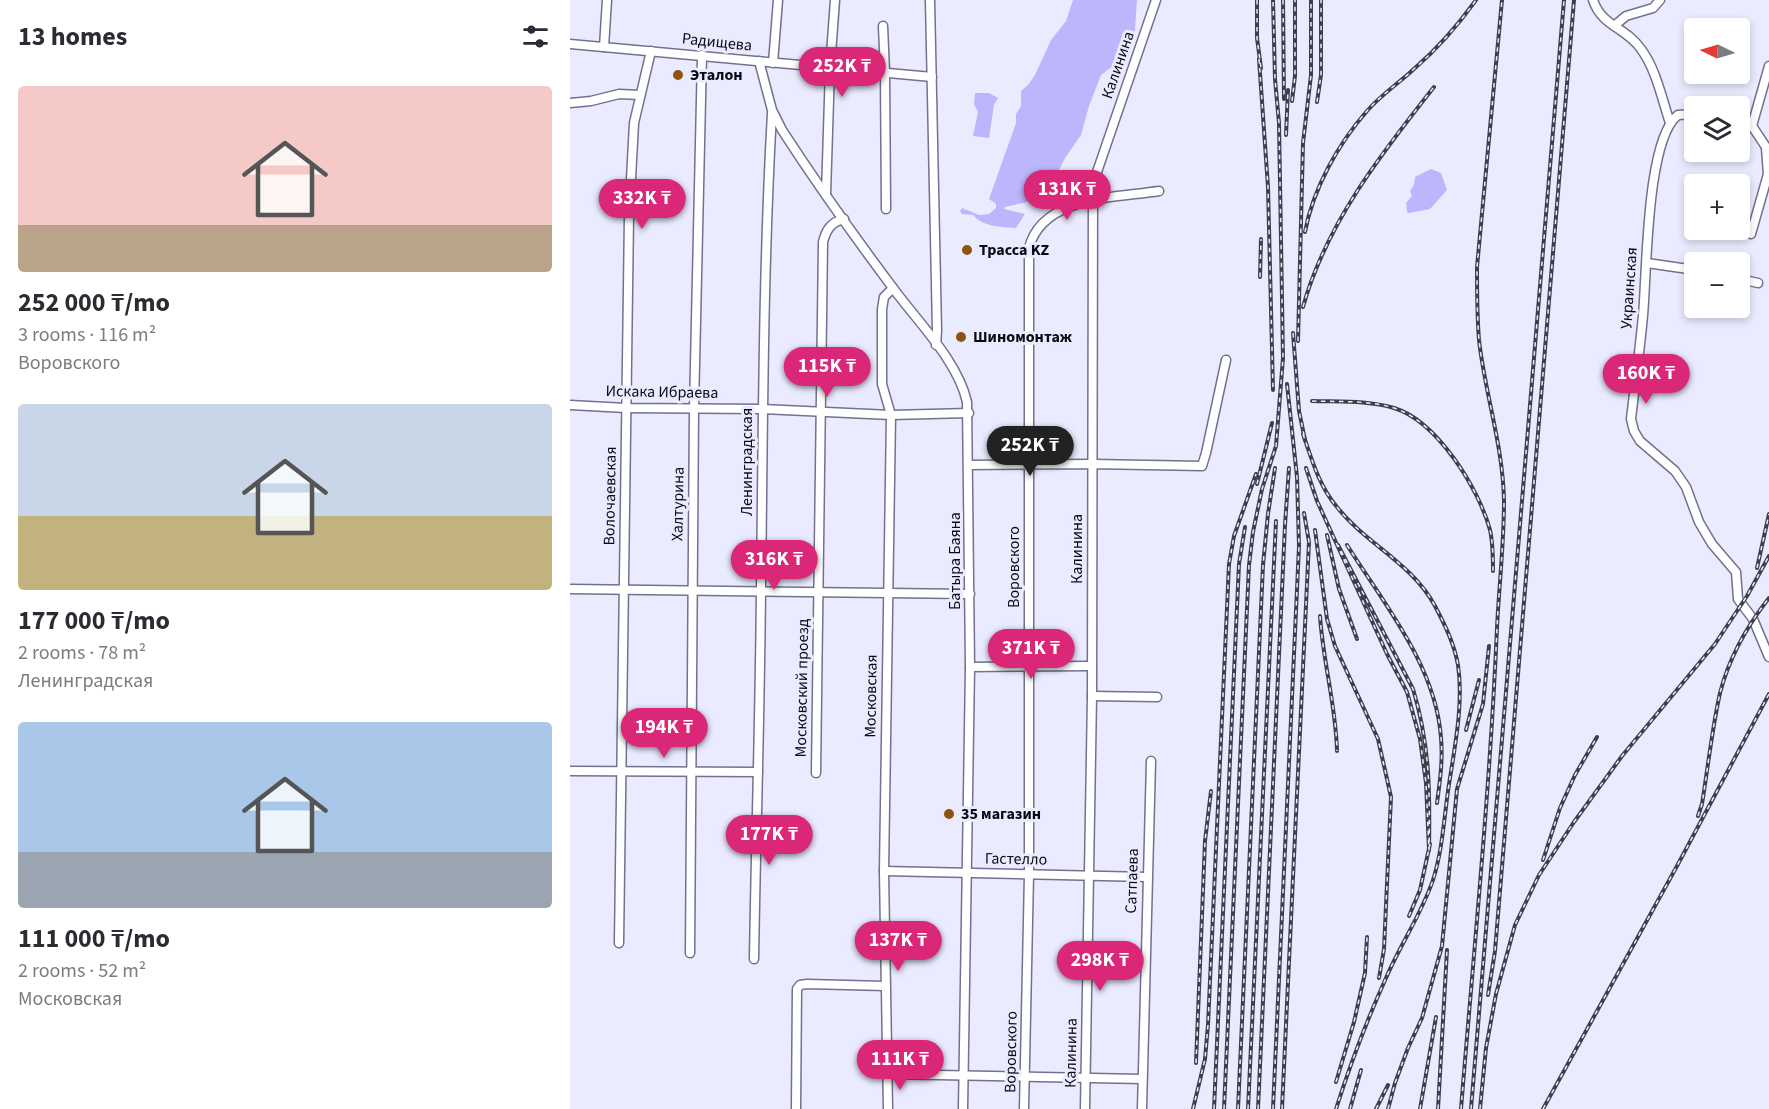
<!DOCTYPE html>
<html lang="en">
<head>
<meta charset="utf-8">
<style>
  :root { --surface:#fff; --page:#f7f7f7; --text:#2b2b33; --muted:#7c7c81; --accent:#db2777 }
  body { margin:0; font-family:"Source Sans 3",sans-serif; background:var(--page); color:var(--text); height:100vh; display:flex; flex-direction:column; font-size:22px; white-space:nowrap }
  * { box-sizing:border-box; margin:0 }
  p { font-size:20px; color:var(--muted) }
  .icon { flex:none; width:33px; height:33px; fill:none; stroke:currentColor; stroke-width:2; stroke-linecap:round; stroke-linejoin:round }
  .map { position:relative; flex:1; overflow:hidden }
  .details { display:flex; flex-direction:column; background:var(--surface); width:570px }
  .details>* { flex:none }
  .needle { width:39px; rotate:275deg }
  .tools { position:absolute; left:1114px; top:18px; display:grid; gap:12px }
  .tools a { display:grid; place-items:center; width:66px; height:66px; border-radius:6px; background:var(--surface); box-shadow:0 3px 9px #0003; font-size:30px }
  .price { position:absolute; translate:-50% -51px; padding:0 14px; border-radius:21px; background:var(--accent); color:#fff; font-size:20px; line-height:39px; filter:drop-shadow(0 2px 3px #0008) }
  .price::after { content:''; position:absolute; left:50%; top:36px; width:18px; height:14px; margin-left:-9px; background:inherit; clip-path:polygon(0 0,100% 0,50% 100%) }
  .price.selected { background:#222; color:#fff }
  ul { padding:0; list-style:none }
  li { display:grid; align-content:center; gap:12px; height:318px; padding:0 18px }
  li span { display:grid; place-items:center; height:186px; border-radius:6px; color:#555 }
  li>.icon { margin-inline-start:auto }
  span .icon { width:108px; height:108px; fill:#fffc; stroke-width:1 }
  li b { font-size:26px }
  h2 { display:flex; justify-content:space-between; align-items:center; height:72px; padding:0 18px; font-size:26px }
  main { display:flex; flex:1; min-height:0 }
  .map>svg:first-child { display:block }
</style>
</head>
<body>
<main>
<section class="details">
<h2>13 homes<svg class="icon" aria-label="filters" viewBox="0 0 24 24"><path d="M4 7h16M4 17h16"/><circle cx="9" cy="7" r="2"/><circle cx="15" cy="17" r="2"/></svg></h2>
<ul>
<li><span style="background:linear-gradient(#f6c9c9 75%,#b9a48a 0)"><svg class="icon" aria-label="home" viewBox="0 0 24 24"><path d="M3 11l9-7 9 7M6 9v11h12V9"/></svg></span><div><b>252 000 ₸/mo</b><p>3 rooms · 116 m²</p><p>Воровского</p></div></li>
<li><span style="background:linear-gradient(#c9d6e8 60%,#c2b280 0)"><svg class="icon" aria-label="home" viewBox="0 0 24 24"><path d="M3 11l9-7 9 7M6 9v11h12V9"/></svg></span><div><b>177 000 ₸/mo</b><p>2 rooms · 78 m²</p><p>Ленинградская</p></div></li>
<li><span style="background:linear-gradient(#a9c7e8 70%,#9aa5b1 0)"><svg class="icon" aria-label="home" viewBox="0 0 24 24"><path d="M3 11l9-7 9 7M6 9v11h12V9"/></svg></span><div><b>111 000 ₸/mo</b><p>2 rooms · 52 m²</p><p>Московская</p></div></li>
</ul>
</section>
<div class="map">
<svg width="1199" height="1109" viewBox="0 0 1199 1109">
  <rect width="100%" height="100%" fill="#ebebff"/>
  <g fill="#bcb7fc">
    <path d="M 503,0 L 567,0 L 565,31 L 550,61 L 531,75 L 519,106 L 511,135 L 495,158 L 484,180 L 457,202 L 435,207 L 434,209 L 455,214 L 446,228 C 432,227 413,227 403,215 L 392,214 L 390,211 L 392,208 L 409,215 L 419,214 L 426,208 L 426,204 L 419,199 L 446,123 L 446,114 L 451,106 L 451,91 L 458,85 L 465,75 L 481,40 L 496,21 Z"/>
    <polygon points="405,93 419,93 428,98 424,105 419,138 403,136 408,112 404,104"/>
    <polygon points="861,169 871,173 877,190 860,209 839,213 837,212 836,203 842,196 840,191 844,185 845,177"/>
  </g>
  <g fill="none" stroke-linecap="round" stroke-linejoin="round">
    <g stroke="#72718e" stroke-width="11">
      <g id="minor">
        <polyline points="360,0 367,331 366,345"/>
        <path d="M 1023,0 C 1032,27 1056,27 1071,49 C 1086,69 1092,99 1100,123"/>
        <polyline points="313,26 315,73 316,209"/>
        <polyline points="1044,26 1056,16 1083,8 1090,0"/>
        <polyline points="0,44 362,77"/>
        <polyline points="34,47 37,0"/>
        <path d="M 189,61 L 202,110 L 212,130 C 247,184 284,236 323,288 C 347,321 388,361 397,402 L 400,667 L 393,1109"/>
        <polyline points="203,63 208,0"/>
        <polyline points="0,103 21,101 49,94 70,95"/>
        <path d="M 1125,114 L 1108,115 C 1076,139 1077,274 1073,315 C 1070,349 1065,384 1061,419 L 1064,431 L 1070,441 L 1105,471 L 1116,487 L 1129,522 L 1142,544 L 1166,572 L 1168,599 L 1183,619 L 1199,657"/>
        <polyline points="1170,123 1182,126 1199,66"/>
        <polyline points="1182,126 1198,150"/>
        <polyline points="256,194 260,68 265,0"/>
        <polyline points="1181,234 1198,174 1196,148"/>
        <polyline points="1077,263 1125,270"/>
        <polyline points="1170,279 1188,283"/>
        <polyline points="0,405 56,408 192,409 321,415 399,413"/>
        <polyline points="399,465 522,464 632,466 636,453 656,360"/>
        <polyline points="0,589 400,594"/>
        <polyline points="400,667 521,666"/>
        <polyline points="522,696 587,697"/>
        <polyline points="0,771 188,772"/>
        <path d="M 246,773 L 253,242 C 256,230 261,222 274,219"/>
        <polyline points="314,871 577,877"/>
        <polyline points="49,943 59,216 64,123 81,51"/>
        <polyline points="120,953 124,409 132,55"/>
        <path d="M 184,959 C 186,836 190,712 191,588 C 193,430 193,271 202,113"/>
        <polyline points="316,1074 572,1079"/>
        <polyline points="226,1109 227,989 230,985 237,984 315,986"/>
        <polyline points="318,1109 314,871 321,415 312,384 312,309 314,297 323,288"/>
        <path d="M 454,1109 L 459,874 L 459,248 C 472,196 545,198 589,191"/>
        <polyline points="515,1109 522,696 523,190 527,172 586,0"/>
        <polyline points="572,1109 581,761"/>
      </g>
    </g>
    <use href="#minor" stroke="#fff" stroke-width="8"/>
    <g stroke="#3f3f4c" stroke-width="4">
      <g id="rail">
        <polyline points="687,0 687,38 691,68"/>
        <polyline points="713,0 714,99"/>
        <polyline points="689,59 698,187 703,390"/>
        <polyline points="722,101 725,76 725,0"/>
        <polyline points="747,102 751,75 751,0"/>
        <polyline points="716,135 718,90"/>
        <path d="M 735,232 C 743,189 768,144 797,111 C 811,95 829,83 845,68 C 868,48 888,25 906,0"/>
        <polyline points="690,277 691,239"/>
        <path d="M 733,307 C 756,224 811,154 864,87"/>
        <polyline points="723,333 729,411 735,440"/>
        <polyline points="728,341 733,143 741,75 741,0"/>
        <path d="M 742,401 C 768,402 798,400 824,408 C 867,421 909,489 920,530 C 923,543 923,558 923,571"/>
        <path d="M 733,434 C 742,460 749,486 767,507 C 796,544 842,563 865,606 C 875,625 884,643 888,665 C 894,705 884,750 878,791 C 874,820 872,852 863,880 C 851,915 830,945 816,978 C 797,1020 780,1065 766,1109"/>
        <path d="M 736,468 L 747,501 L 817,654 L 837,692 L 850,739 L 856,783 L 859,850 C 860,792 860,745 843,689 L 768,545"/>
        <polyline points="687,484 702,423"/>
        <polyline points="745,530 757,619 765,646 808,739 821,797 814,949 809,978"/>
        <polyline points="757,535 769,589 787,639"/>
        <path d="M 777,545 C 814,604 866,666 871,738 C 873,760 870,781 867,803"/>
        <polyline points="1187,568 1199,514"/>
        <path d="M 750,616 C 753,662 766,706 767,751"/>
        <polyline points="896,730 909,680"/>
        <path d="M 1128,816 L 1132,804 C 1138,767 1142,729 1150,693 C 1159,658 1177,626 1199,598"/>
        <polyline points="973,860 990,808 1005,775 1027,737"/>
        <polyline points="839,916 850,890 860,844"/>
        <polyline points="918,995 925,951 1004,0"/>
        <polyline points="626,1063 635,841 641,791"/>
        <polyline points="766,1082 784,1022 795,973 797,937"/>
        <polyline points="623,1109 635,1059 638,1025 659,564 664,536 686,474"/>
        <polyline points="644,1109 669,564 675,527"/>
        <polyline points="654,1109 679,565 683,532 692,489 706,446 713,358 709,123 705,79 703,0"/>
        <polyline points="668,1109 693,565 698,514 705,468"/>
        <polyline points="678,1109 706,521"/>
        <polyline points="688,1109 715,525 719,468"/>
        <polyline points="703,1109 729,546 727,477 717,384"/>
        <polyline points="712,1109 739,542 734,513"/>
        <polyline points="780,1109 791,1070"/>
        <polyline points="806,1109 818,1085"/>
        <polyline points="818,1109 825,1083 838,1048 852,1018 872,946 887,789 913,704 919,646"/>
        <polyline points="850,1109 866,1017"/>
        <polyline points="868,1109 877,950"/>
        <path d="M 891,1109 C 904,949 920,789 927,628 C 929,586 934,544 934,501 C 933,445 915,394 909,340 C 907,316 907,291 907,267 L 932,0"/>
        <polyline points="901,1109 994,0"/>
        <polyline points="910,1109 916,1048 926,994 945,925 969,875 1004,822 1052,756 1145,644 1177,596 1199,556"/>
        <polyline points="973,1109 1107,866 1199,694"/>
      </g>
    </g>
    <use href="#rail" stroke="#ebebff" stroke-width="1.5" stroke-dasharray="4.5" stroke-linecap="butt"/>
  </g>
  <g fill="#8e540f" stroke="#ebebff" stroke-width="2">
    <circle cx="108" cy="75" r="6"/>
    <circle cx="397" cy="250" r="6"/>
    <circle cx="391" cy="337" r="6"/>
    <circle cx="379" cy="814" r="6"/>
  </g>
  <g text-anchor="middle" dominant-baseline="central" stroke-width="6" stroke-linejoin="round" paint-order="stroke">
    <g font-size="16" fill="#0b0a15" stroke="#ebebff">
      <text transform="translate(147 42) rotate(6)">Радищева</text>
      <text transform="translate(548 65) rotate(-71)">Калинина</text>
      <text transform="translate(1059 288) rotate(-86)">Украинская</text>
      <text transform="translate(92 392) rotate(1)">Искака Ибраева</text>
      <text transform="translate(177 462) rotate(-90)">Ленинградская</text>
      <text transform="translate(40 496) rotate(-89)">Волочаевская</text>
      <text transform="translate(108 504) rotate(-89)">Халтурина</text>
      <text transform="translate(507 549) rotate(-90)">Калинина</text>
      <text transform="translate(385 561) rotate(-90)">Батыра Баяна</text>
      <text transform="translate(444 567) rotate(-90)">Воровского</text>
      <text transform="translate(232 688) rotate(-89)">Московский проезд</text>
      <text transform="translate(301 696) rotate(-89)">Московская</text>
      <text transform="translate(446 859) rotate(1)">Гастелло</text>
      <text transform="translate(562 881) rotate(-88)">Сатпаева</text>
      <text transform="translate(441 1052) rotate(-89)">Воровского</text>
      <text transform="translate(501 1053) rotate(-89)">Калинина</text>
    </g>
    <g font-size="16" font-weight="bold" fill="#0b0a15" stroke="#ebebff" text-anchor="start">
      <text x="120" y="75">Эталон</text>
      <text x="409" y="250">Трасса KZ</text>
      <text x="403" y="337">Шиномонтаж</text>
      <text x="391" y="814">35 магазин</text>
    </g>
  </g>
</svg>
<div class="tools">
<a><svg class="needle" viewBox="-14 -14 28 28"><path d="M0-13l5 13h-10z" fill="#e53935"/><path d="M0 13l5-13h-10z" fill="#7c7c81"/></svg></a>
<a><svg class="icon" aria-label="layers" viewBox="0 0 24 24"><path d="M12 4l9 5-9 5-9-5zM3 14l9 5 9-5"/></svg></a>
<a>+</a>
<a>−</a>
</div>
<b class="price" style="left:272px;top:98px">252K ₸</b>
<b class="price" style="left:497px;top:221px">131K ₸</b>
<b class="price" style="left:72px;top:230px">332K ₸</b>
<b class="price" style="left:257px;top:398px">115K ₸</b>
<b class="price" style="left:1076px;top:405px">160K ₸</b>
<b class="price selected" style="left:460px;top:477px">252K ₸</b>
<b class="price" style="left:204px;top:591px">316K ₸</b>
<b class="price" style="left:461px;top:680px">371K ₸</b>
<b class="price" style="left:94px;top:759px">194K ₸</b>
<b class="price" style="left:199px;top:866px">177K ₸</b>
<b class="price" style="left:328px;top:972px">137K ₸</b>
<b class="price" style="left:530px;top:992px">298K ₸</b>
<b class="price" style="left:330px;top:1091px">111K ₸</b>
</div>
</main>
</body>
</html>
